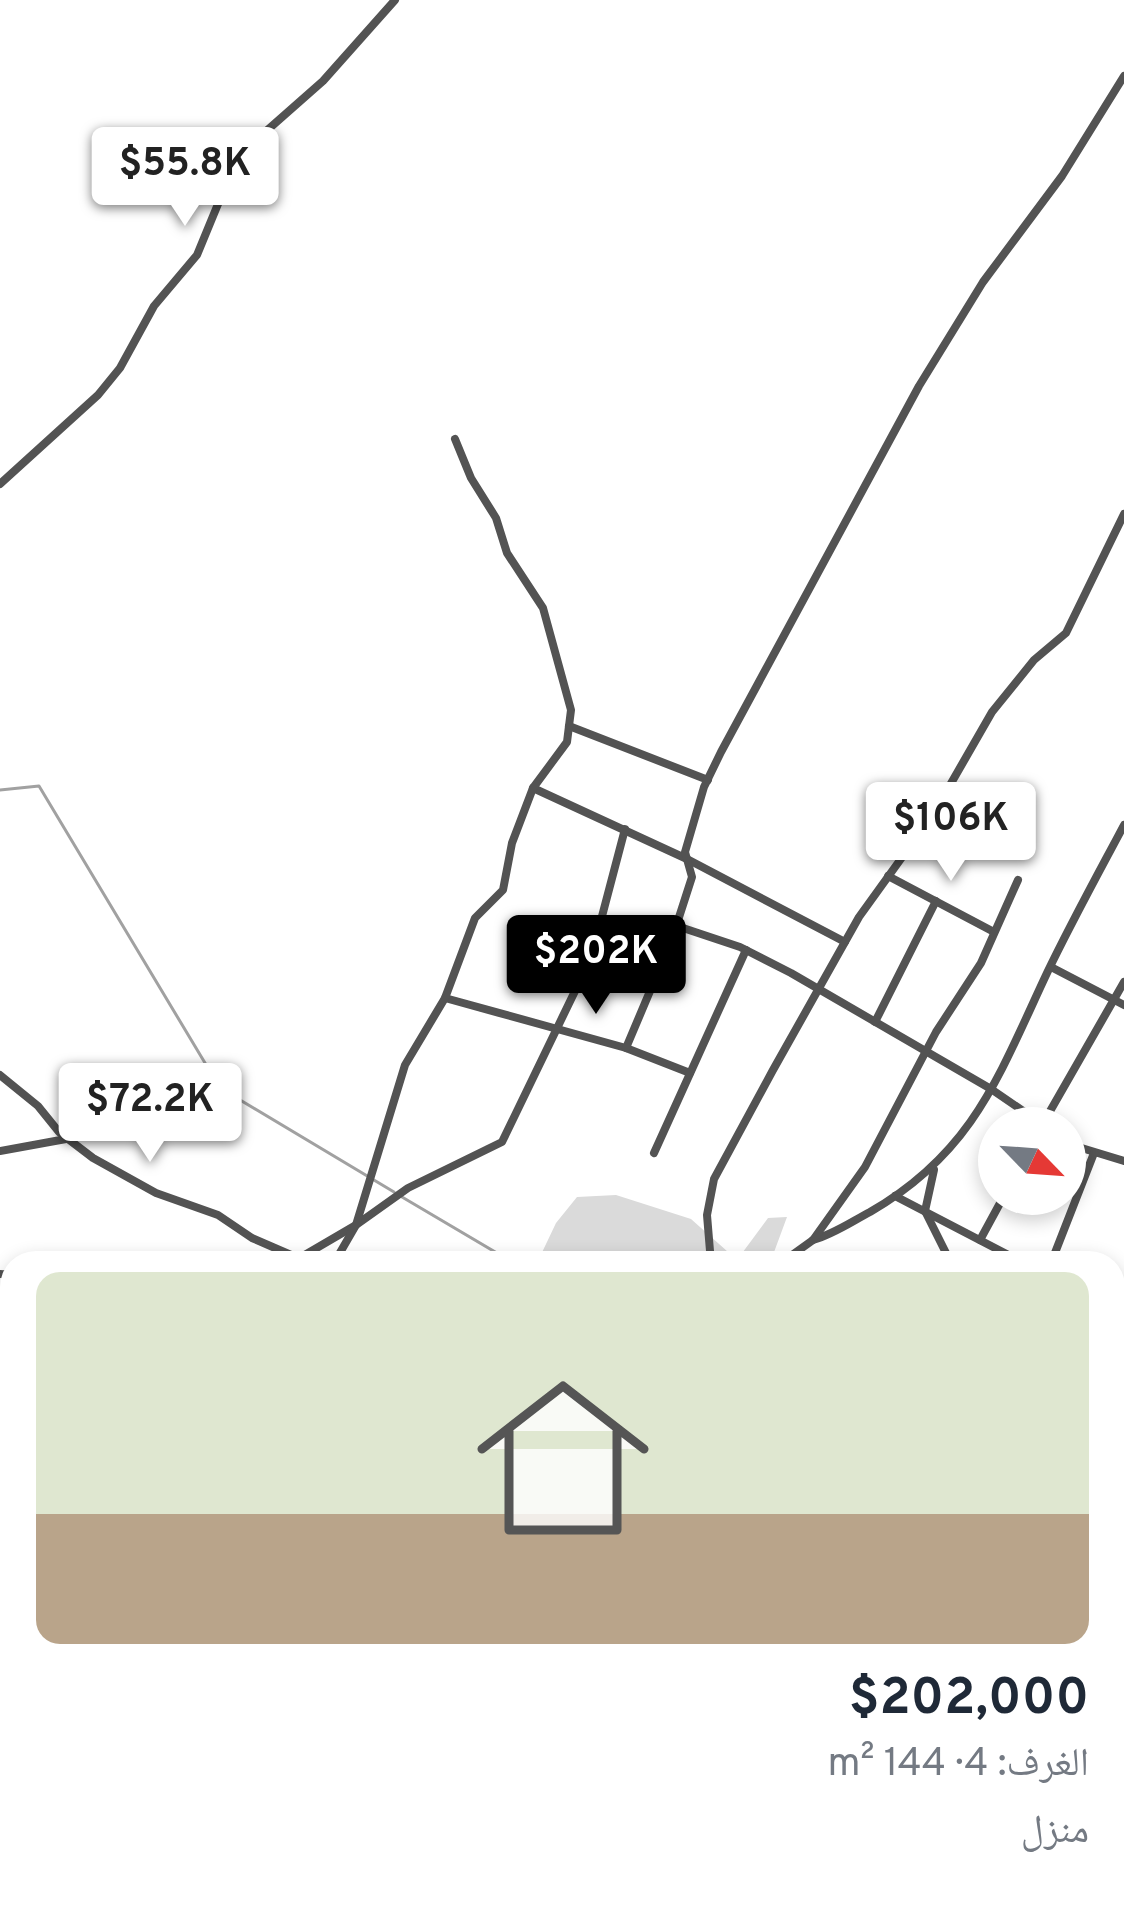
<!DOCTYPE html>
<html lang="ar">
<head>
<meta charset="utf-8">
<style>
  :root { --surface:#fff; --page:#f6f6f7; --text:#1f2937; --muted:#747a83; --accent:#000 }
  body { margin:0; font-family:Overpass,"Noto Naskh Arabic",sans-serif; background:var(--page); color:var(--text); direction:rtl; height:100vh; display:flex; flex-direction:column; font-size:45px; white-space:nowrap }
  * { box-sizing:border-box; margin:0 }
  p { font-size:39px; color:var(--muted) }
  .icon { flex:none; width:66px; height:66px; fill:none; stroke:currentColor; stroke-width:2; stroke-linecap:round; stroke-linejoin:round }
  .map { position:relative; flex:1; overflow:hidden; direction:ltr }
  .panel { position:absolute; left:0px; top:1251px; width:1125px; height:663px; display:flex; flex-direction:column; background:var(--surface); border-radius:36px 36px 0 0; box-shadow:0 6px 18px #0003; direction:rtl }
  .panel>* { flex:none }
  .needle { width:78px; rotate:115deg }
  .fabs { position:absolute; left:978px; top:1107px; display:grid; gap:24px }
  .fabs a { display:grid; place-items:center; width:108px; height:108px; border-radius:50%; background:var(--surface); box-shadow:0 6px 18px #0003; font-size:60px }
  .price { position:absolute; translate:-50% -102px; padding:0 27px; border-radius:12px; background:#fff; color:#222; font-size:39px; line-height:78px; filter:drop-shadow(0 3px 6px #0008) }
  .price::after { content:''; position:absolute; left:50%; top:72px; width:36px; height:27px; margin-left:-18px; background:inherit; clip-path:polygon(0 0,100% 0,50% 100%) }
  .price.selected { background:var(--accent); color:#fff }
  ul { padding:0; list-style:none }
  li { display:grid; align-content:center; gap:24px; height:636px; padding:0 36px }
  li span { display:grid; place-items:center; height:372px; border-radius:24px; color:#555 }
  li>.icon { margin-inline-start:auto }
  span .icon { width:216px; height:216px; fill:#fffc; stroke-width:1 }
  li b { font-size:51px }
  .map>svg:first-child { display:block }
</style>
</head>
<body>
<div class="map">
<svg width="1124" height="1913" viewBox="0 0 1124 1913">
  <rect width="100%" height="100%" fill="#fff"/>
  <g fill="#dadada">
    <polygon points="616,1195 691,1219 737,1260 768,1218 787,1217 770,1263 537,1263 556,1223 577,1197"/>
    <polygon points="1113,1850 1124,1851 1124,1913 941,1913 930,1902 1113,1902"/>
  </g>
  <polygon fill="#a1a1a1" points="0,1821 12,1824 12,1902 232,1902 259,1913 0,1913"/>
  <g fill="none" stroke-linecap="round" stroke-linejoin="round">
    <g stroke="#a1a1a1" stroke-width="3">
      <polyline points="0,790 39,786 220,1088 394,1192"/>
      <polyline points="402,1197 514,1263"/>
      <polyline points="1039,1902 1057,1913"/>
    </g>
    <g stroke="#535353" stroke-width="8">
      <polyline points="0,484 98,395 120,368 154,306 197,255 218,204 255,141 323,81 395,0"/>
      <polyline points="569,726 708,780"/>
      <polyline points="533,788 687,859 845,942"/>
      <polyline points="888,876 994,932"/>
      <polyline points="677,926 740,947 791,973 991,1089 1048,1128"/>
      <polyline points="1051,967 1124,1005"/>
      <polyline points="445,998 626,1048 690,1073"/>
      <polyline points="875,1022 936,901"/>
      <polyline points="626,1048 672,939 692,877 685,852 704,787 721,752 919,386 983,282 1062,176 1124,76"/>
      <polyline points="0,1075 38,1106 59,1132 93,1158 156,1193 218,1215 252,1238 298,1258"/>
      <polyline points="1041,1127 1124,982"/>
      <polyline points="1065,1139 1075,1146 1124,1161"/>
      <polyline points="0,1151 66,1139"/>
      <polyline points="654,1153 746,950"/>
      <polyline points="934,1170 925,1211 951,1263"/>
      <polyline points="895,1196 1024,1263"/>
      <path d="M 813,1240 C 834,1234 851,1222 870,1212 C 974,1152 999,1075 1047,973 C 1071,923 1098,874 1124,825"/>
      <polyline points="980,1240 1005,1194"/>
      <polyline points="291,1263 356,1225 408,1188 502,1142 591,958 625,829"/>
      <polyline points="334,1263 356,1225 405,1065 445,998 475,918 503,890 512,843 533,788 567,742 571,710 543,608 507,553 496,518 471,478 455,439"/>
      <polyline points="711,1263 707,1215 714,1179 773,1070 859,917 934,813 992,712 1034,660 1066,633 1124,514"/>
      <polyline points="781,1263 813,1240 865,1167 936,1032 981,963 1018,880"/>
      <polyline points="1051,1263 1094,1153"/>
      <polyline points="0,1274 12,1275"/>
      <polyline points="1113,1309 1124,1312"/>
      <polyline points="0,1433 12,1442"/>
      <polyline points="0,1515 12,1517"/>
      <polyline points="0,1598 12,1558"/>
      <polyline points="0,1646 12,1650"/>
      <polyline points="1113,1775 1124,1794"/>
      <polyline points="331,1902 360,1913"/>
      <polyline points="421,1902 447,1913"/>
      <polyline points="658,1902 670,1913"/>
      <polyline points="394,1913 398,1902"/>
      <polyline points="520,1913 527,1902"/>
      <polyline points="1051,1913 1052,1902"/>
    </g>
  </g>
</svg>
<div class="fabs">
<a><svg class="needle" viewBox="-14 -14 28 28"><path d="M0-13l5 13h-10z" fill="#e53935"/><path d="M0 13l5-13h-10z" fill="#747a83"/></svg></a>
</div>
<b class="price" style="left:185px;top:229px">$55.8K</b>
<b class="price" style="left:951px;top:884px">$106K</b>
<b class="price selected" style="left:596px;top:1017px">$202K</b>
<b class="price" style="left:150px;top:1165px">$72.2K</b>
<section class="panel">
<ul>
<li><span style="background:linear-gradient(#dfe7d0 65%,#b9a48a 0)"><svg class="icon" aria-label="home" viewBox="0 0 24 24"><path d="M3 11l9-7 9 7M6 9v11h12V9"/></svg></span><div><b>$202,000</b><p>الغرف: 4 · 144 m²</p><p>منزل</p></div></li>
</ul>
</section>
</div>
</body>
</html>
